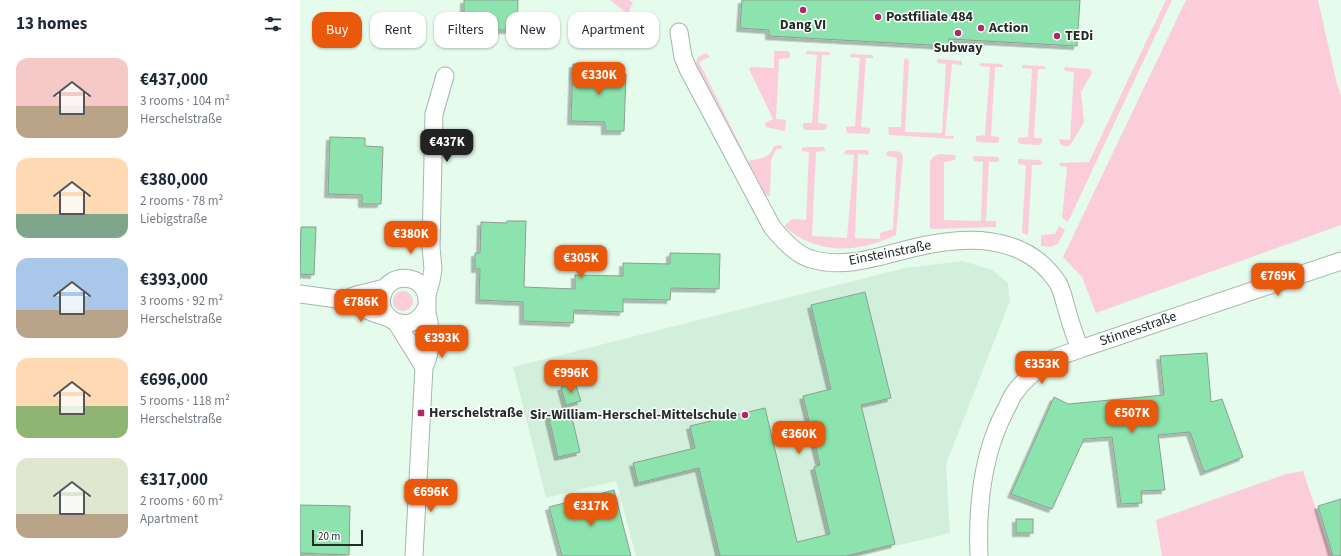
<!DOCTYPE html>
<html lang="en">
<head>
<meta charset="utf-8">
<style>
  :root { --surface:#fff; --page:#f2f2f3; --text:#1f2937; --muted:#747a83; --accent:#ea580c }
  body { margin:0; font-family:"Source Sans 3",sans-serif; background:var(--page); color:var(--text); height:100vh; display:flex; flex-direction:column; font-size:15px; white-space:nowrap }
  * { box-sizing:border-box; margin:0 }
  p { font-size:13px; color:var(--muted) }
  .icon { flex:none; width:22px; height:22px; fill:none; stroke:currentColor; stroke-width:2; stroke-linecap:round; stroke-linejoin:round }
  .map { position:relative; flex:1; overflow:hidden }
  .sheet { display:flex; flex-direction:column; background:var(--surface); width:300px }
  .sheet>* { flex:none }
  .top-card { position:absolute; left:12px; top:12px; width:380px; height:36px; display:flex; gap:8px }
  .scale { position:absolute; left:12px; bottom:10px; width:51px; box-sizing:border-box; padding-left:4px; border:2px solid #232c26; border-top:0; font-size:11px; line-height:14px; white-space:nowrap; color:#232c26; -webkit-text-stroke:3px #fff; paint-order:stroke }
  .price { position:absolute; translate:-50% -34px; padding:0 9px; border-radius:8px; background:var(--accent); color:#fff; font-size:13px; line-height:26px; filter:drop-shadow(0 1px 2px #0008) }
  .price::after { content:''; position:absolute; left:50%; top:24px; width:12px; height:9px; margin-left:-6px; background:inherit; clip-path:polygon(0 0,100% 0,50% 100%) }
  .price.current { background:#222; color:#fff }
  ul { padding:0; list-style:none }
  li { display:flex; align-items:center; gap:12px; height:100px; padding:0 16px }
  li span { display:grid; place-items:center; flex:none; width:112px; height:80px; border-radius:12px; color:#555 }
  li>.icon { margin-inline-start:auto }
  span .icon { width:48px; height:48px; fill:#fffc; stroke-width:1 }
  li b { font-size:17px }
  h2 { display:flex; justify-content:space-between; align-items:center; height:48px; padding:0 16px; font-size:17px }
  .tag { padding:0 14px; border-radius:12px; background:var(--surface); box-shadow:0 1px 3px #0004; font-size:14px; line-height:36px }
  .tag.current { background:var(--accent); color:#fff }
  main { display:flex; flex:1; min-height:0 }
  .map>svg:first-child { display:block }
</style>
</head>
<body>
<main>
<section class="sheet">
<h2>13 homes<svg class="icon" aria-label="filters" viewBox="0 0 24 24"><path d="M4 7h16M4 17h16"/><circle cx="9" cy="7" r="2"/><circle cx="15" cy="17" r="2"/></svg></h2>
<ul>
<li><span style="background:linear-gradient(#f6c9c9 60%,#b9a48a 0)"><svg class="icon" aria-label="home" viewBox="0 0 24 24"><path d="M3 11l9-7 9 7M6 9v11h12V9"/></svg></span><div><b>€437,000</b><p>3 rooms · 104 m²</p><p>Herschelstraße</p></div></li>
<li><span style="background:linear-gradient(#ffd9b3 70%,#7fa58c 0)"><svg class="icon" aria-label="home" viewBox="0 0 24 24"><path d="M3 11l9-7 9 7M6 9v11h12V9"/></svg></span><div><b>€380,000</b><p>2 rooms · 78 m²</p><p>Liebigstraße</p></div></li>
<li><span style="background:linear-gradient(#a9c7e8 65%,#b9a48a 0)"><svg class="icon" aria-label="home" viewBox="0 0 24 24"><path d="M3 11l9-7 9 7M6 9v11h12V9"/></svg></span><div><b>€393,000</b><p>3 rooms · 92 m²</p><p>Herschelstraße</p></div></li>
<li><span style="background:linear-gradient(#ffd9b3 60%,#8fb573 0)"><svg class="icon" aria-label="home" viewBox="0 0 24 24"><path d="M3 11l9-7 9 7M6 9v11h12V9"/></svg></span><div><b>€696,000</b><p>5 rooms · 118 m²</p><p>Herschelstraße</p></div></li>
<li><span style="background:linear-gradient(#dfe7d0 70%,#b9a48a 0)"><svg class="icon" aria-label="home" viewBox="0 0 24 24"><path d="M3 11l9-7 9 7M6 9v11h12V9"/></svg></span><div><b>€317,000</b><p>2 rooms · 60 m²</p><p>Apartment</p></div></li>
</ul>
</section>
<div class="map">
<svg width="1041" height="556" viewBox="0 0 1041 556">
  <defs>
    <filter id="shadow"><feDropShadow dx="-3.5" dy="3.5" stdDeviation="0" flood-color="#0004"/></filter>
  </defs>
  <rect width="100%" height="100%" fill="#e5fbec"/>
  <polygon fill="#d2efdb" points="663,261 692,270 708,283 710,301 646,464 650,533 554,556 336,556 316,481 246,498 213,367 605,268"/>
  <g fill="#fbcddb">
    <polygon points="310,0 328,0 333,2 328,14"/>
    <polygon points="866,0 872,0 768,222 762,218 767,167 760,166 759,163 789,162"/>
    <polygon points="886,0 1018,0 1037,84 1041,96 1041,225 796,313 782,277 763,257"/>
    <polygon points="474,51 488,51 490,53 490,58 479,59 476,119 486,120 485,131 466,127 465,123 473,119 449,69 451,67 474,68"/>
    <polygon points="507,51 528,52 530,53 530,55 522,55 518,123 526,124 527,128 524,130 505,130 503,128 503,123 512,123 517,55 506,54"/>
    <path d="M 406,53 L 410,57 L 399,62 L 448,161 C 460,158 470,159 474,146 L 481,145 L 482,146 L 481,149 L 476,149 L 471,160 L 470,196 L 465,195 L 397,67 L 396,63 L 398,57 Z"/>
    <polygon points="552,54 571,55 573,56 573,58 566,58 561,127 570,128 570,132 568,134 548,133 546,130 546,127 555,126 560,58 550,57 550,55"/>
    <polygon points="607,58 609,61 605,132 642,133 646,64 637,63 637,60 639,59 662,61 662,65 652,64 645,136 654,136 653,139 590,135 589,134 588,127 601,127 604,60"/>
    <polygon points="681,63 701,64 703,66 703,67 695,67 691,136 699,137 699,141 697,143 678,142 676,141 676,136 685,135 690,67 679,66 680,64"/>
    <polygon points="722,65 743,66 745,67 745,69 738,69 734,138 742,138 742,142 740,145 721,144 718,142 718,138 728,137 732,69 722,68"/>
    <path d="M 765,67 L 789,69 L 791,70 L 792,73 L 781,92 L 784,122 L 771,144 C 767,147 764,147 760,144 L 759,139 L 770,140 L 774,72 L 766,71 L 764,69 Z"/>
    <path d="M 505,147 L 524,147 L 525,149 L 525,151 L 516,152 L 512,236 L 547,238 L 554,155 L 544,154 L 545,151 L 547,150 L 568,150 L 569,152 L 568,155 L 558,154 L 555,238 L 580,239 L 580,233 L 593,229 L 597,158 L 587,156 L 586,153 L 589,151 C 594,151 601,150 603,156 L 596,235 C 564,250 531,255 499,237 C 493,234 489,230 484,226 L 492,219 L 506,220 L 509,152 L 502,151 L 502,148 Z"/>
    <polygon points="639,154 654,155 656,156 655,160 644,162 644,220 681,221 683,162 674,161 673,158 675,156 697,157 699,158 699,161 697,162 689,162 686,221 696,221 696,227 633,229 630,228 630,162 633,157"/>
    <polygon points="718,159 740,160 742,163 741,165 732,165 728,235 722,233 726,165 718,164"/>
    <polygon points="759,226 765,230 758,244 751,247 741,246 741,235 755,234"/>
    <circle cx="103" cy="301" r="10"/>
    <polygon points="1003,471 1032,556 862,556 856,520 986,474"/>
  </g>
  <g fill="#8de3ad" stroke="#8b9f92" filter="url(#shadow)">
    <polygon points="164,0 218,0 217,30 197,30 198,21 164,20"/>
    <polygon points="442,0 780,0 777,46 649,39 648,46 469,36 469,30 440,28"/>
    <polygon points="273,64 308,65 308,73 326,74 324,131 305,131 305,122 271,121"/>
    <polygon points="30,137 65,138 65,146 83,147 81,204 62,204 62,195 28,194"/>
    <polygon points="207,221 226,221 224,287 275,289 275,275 323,276 323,263 370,264 370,253 420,254 419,289 371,288 370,300 323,299 323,312 274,310 273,323 223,321 223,302 179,300 180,269 175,269 175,253 180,253 181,222 207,223"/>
    <polygon points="1,227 16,227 14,275 0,274"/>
    <polygon points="565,292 591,398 561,405 595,544 546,556 420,556 399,468 338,483 333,463 395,448 390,426 465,408 497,542 530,534 514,467 520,465 503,396 531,389 511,305"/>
    <polygon points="907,353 911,402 922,399 943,457 904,472 890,432 858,435 865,490 841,491 842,503 821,504 812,437 784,439 752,509 711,494 754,397 768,404 864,395 860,356"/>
    <polygon points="275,383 281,401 266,405 261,387"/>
    <polygon points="270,409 280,452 258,457 248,414"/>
    <polygon points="314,490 331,556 262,556 249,507"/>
    <polygon points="1041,499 1041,556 1033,556 1018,506"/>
    <polygon points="0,505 50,506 49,555 0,553"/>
    <rect x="716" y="519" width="17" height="14"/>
  </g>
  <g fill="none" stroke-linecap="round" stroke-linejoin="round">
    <g stroke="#a4b8aa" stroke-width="19">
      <g id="minor">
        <path d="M 379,32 L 383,57 L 388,69 L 472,227 C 482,239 496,255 511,259 C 544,269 577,257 609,249 C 661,236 724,231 758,283 C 761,288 763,296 765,303 C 769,318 774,334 780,349"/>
        <polyline points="0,294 44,300 74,313 89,318"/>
        <polyline points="127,295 131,281 133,269 131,247 134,114 145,76"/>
        <polyline points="44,300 56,295 85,288"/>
        <polyline points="96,322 124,367"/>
        <path d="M 114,556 L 124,367 C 131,354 131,337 129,322 C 128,317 126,312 127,307 C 127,301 128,295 124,289 C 115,273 89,275 83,293 C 73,320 113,338 126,308"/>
        <path d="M 679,556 C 677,507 682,455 705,411 C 708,406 710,400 713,395 C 722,381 737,369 751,360 C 760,355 770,353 780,349 L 1041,261"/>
      </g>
    </g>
    <use href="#minor" stroke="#fff" stroke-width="17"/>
  </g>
  <g fill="#b32968" stroke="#fff" stroke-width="1.5">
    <circle cx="503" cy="10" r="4"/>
    <circle cx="578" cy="17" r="4"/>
    <circle cx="681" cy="28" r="4"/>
    <circle cx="658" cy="33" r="4"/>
    <circle cx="757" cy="36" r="4"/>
    <rect x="117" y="409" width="8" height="8" rx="2"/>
    <circle cx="445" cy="415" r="4"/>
  </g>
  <g text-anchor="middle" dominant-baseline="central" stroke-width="3" stroke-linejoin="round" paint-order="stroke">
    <g font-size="14" font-weight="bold" fill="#232c26" stroke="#fff" text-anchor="start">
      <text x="586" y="17">Postfiliale 484</text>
      <text x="503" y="25" text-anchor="middle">Dang VI</text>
      <text x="689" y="28">Action</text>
      <text x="765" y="36">TEDi</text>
      <text x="658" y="48" text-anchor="middle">Subway</text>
      <text x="129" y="413">Herschelstraße</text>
      <text x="437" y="415" text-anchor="end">Sir-William-Herschel-Mittelschule</text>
    </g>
    <g font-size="14" fill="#232c26" stroke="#fff">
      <text transform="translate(590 253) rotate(-11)">Einsteinstraße</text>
      <text transform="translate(838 329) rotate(-19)">Stinnesstraße</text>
    </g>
  </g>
</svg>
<div class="scale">20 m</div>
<b class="price" style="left:299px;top:96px">€330K</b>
<b class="price current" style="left:147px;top:163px">€437K</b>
<b class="price" style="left:111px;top:255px">€380K</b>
<b class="price" style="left:281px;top:279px">€305K</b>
<b class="price" style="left:978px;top:297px">€769K</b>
<b class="price" style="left:61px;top:323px">€786K</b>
<b class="price" style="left:142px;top:359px">€393K</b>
<b class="price" style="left:742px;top:385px">€353K</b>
<b class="price" style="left:271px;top:394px">€996K</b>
<b class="price" style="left:832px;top:434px">€507K</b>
<b class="price" style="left:499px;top:455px">€360K</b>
<b class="price" style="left:131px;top:513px">€696K</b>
<b class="price" style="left:291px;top:527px">€317K</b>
<div class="top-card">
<a class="tag current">Buy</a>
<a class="tag">Rent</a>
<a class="tag">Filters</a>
<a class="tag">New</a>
<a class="tag">Apartment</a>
</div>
</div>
</main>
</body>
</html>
